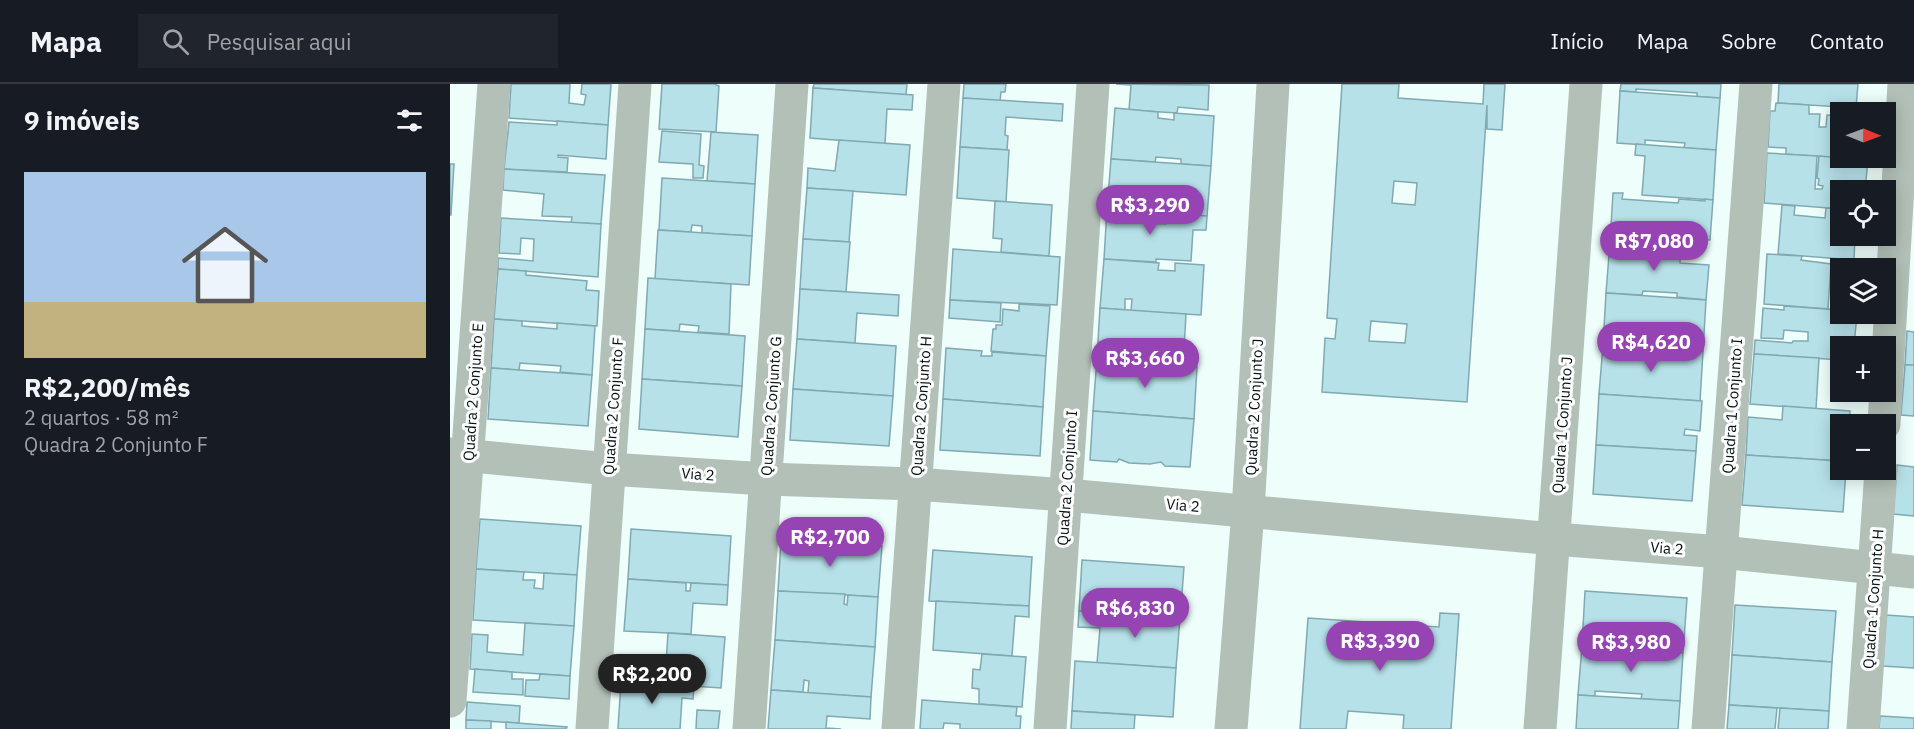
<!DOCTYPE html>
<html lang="pt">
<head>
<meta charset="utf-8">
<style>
  :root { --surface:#171b24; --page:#20242c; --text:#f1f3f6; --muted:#9ea1a6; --line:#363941; --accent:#9644b3 }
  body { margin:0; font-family:"IBM Plex Sans",sans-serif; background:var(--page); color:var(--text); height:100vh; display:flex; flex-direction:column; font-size:22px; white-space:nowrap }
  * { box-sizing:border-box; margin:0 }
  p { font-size:20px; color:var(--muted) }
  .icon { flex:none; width:33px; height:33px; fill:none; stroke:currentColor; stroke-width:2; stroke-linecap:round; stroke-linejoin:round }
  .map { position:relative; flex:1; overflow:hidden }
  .panel { display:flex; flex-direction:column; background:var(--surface); width:450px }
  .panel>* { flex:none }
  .needle { width:39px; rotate:91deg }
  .tools { position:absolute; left:1380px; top:18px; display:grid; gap:12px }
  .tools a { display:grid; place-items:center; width:66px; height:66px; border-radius:0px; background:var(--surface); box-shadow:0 3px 15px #0003; font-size:30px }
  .price { position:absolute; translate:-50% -51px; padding:0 14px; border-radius:21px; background:var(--accent); color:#fff; font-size:20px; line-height:39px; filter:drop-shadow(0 2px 3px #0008) }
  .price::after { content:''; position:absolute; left:50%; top:36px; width:18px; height:14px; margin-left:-9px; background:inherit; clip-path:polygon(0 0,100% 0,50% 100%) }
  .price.on { background:#222; color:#fff }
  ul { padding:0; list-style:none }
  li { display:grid; align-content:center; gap:12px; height:318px; padding:0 24px }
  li+li { border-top:2px solid var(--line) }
  li span { display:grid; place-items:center; height:186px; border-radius:0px; color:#555 }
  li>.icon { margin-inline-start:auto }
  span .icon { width:108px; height:108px; fill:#fffc; stroke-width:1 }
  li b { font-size:26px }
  h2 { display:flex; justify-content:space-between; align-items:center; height:72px; padding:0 24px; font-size:26px }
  header { display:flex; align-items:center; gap:36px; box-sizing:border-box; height:84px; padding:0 30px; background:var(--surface); border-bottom:2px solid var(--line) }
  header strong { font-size:28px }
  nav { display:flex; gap:33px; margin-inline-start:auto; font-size:21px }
  .search { width:420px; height:54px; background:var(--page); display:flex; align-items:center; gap:15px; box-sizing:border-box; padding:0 21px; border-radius:0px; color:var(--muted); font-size:22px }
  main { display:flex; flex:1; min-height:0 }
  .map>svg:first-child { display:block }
</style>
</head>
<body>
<header>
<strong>Mapa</strong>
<div class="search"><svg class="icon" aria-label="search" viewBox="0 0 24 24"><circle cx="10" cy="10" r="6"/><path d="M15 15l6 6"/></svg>Pesquisar aqui</div>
<nav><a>Início</a><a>Mapa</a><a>Sobre</a><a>Contato</a></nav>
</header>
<main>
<section class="panel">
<h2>9 imóveis<svg class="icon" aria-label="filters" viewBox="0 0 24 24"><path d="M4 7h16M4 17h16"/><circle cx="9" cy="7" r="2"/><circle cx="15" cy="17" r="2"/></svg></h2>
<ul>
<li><span style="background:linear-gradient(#a9c7e8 70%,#c2b280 0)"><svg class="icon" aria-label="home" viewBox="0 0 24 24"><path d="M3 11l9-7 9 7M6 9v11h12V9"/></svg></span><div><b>R$2,200/mês</b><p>2 quartos · 58 m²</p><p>Quadra 2 Conjunto F</p></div></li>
</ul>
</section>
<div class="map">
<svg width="1464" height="645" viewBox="0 0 1464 645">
  <rect width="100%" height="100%" fill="#edfefb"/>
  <g fill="#b7e1e9" stroke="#81a9b1" stroke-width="1.5" fill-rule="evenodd">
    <polygon points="61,0 120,0 119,19 134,21 136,11 131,10 132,0 161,0 158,41 59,34"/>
    <polygon points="212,0 264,0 269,2 266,48 209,45"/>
    <polygon points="364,0 457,0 456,11 363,4"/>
    <polygon points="514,0 556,0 555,8 551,8 550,17 513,14"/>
    <polygon points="666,0 759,1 758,26 728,23 727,29 679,26 681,1"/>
    <path d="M 892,0 L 949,0 L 948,14 L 1033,20 L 1034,0 L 1055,0 L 1052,46 L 1037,45 L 1037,21 L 1017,318 L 872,308 L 875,254 L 885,255 L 887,235 L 877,234 ZM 944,97 L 967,99 L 965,121 L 942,119 ZM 921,237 L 957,240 L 955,259 L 919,257 Z"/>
    <polygon points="1171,0 1271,0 1270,14 1247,13 1247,9 1186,5 1186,8 1170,7"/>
    <polygon points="1329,0 1408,0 1406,24 1328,19"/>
    <polygon points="363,4 463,11 462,26 437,25 435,60 360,54"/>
    <polygon points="1170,7 1270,14 1266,66 1234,64 1235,59 1195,56 1195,61 1167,59"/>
    <polygon points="513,14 613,20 612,37 556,33 555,51 558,52 557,66 510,63"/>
    <polygon points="1326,19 1359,21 1359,30 1370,30 1369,43 1376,43 1377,31 1390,32 1390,74 1418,74 1418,76 1336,70 1336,64 1318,63 1320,27 1325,27"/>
    <polygon points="665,24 708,28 708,34 724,36 724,29 764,32 761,82 731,80 731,75 706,73 705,78 661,75"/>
    <polygon points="1395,24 1421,26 1420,28 1395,28"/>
    <polygon points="107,37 158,41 156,75 108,71 108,73 118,74 117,88 54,85 59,38 107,41"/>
    <polygon points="212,47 251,50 249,81 254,82 253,94 243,94 243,80 209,78"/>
    <polygon points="261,48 308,51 305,100 257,97"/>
    <polygon points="389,56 460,61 456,111 357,104 358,84 385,87"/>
    <polygon points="1186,60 1266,66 1263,116 1192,111 1195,72 1185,71"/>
    <polygon points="510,63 559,66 556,118 507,114"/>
    <polygon points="1317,69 1367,72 1365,105 1372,105 1373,102 1368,101 1369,95 1367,94 1369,72 1418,76 1415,106 1390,106 1390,125 1314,119"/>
    <polygon points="661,75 761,82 757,132 657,125"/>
    <polygon points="0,80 4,80 1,131 0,131"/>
    <polygon points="54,85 155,91 151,140 121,139 122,133 92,132 94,110 53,106"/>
    <polygon points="212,94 305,100 302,152 252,149 252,142 242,141 241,148 209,146"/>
    <polygon points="357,104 403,107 399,158 353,155"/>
    <polygon points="1163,109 1173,109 1172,115 1228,119 1229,115 1255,117 1255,115 1263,116 1260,156 1231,154 1230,163 1160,158"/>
    <polygon points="545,117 602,121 599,172 551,168 552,155 543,154"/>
    <polygon points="1332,121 1345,122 1344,131 1375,134 1376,124 1390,125 1390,152 1405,152 1404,176 1328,170"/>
    <polygon points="657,125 693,128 692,139 716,140 717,136 706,135 706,128 757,132 756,146 743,146 741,177 706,175 706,178 654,175"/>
    <polygon points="51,134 151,140 148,193 48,185 48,174 83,177 84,155 71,154 70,170 49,169"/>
    <polygon points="208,146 302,152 299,201 205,195"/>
    <polygon points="353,155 400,158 396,208 350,205"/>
    <polygon points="1160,158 1231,163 1230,179 1259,181 1256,216 1227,213 1227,209 1193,207 1192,211 1156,209"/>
    <polygon points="503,165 610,173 607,221 500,216"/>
    <polygon points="1317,170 1352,172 1351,176 1381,180 1378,225 1314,220"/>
    <polygon points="654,175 709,179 708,186 725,187 725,179 754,181 751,231 681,227 682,215 675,215 675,226 650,224"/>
    <polygon points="48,185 76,187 76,191 137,197 136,206 149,207 147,242 44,235"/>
    <polygon points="198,194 281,200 279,250 248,248 249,242 230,240 229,247 195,245"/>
    <polygon points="350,205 449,211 448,232 407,229 405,259 347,255"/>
    <polygon points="1156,209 1256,216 1253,267 1153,261"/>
    <polygon points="500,216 551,219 550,238 499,234"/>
    <polygon points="569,220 600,222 596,272 541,267 543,245 546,245 546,241 552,241 553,225 569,227"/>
    <polygon points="1334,222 1390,226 1390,230 1407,230 1404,262 1390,262 1390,276 1304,270 1305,256 1342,259 1343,257 1358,257 1358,248 1334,246 1333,255 1311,254 1313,224 1334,226"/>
    <polygon points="650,224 736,230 733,282 647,274"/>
    <polygon points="44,235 72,237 72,242 107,245 107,239 145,242 142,291 110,288 111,282 70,279 69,286 41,284"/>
    <polygon points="195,245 295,252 292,302 192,295"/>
    <polygon points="1457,247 1464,248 1464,281 1455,281"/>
    <polygon points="347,255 446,262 443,312 343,305"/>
    <polygon points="1153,261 1253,267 1250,317 1149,310"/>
    <polygon points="496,264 532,267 531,272 542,272 542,268 596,272 593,323 493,315"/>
    <polygon points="1304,270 1369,274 1366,325 1300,320"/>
    <polygon points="647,274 747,283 744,335 643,327"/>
    <polygon points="1455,281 1464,281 1464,332 1451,331"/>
    <polygon points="41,284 142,291 138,342 38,335"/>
    <polygon points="192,295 292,302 288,353 189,345"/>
    <polygon points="343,305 443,312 439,362 340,356"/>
    <polygon points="1149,310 1252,317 1250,347 1235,345 1234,351 1247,352 1246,367 1146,361"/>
    <polygon points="493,315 593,323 590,372 490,366"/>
    <polygon points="1333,322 1400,327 1399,340 1390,340 1390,377 1296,371 1298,333 1332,336"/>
    <polygon points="643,327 744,335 740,383 715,382 711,378 700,380 679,379 669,375 667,378 640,376"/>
    <polygon points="1146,361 1246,367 1242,417 1143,410"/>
    <polygon points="1296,371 1390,377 1390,386 1396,386 1393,428 1292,421"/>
    <polygon points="1447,381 1464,383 1464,432 1443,430"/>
    <polygon points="30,435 131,442 127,491 26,485"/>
    <polygon points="181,445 281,452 278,501 178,495"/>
    <polygon points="331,456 432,462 428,513 328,507"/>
    <polygon points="483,466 582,473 579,522 479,517"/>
    <polygon points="632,476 734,483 731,523 690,520 689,531 629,527"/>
    <polygon points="26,485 74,488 73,496 85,496 84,504 93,505 94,489 127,491 124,542 23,536"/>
    <polygon points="178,495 236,499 236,507 240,507 241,499 278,501 277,521 243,519 241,550 174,547"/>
    <polygon points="328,507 395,510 394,520 397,521 398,511 428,513 425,563 325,556"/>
    <polygon points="1135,507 1237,514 1233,569 1132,562"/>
    <polygon points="486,517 579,522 579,533 565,532 562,572 483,566"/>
    <polygon points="1285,521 1386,527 1382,578 1282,571"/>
    <polygon points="629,527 730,534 726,584 647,579 650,544 628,543"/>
    <polygon points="990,529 1009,530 1001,645 953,645 954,631 898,627 896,645 850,645 858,534 989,543"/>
    <polygon points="1436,531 1464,533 1464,584 1433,582"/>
    <polygon points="75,539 124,542 120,592 20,585 22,550 38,551 37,568 73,571"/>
    <polygon points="218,549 275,553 271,604 199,599 201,579 216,580"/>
    <polygon points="325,556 425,563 421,613 358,609 359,597 354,596 353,608 321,606"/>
    <polygon points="1132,562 1233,569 1230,617 1191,615 1192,610 1145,607 1145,612 1128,611"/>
    <polygon points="532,570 576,573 572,623 529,620 529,605 522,604 523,585 530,586"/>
    <polygon points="1282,571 1382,578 1379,627 1279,621"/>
    <polygon points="625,577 726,584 723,633 622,627"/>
    <polygon points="25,585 62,588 62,595 73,595 73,611 23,608"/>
    <polygon points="90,590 120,592 119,615 75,612 76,596 89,596"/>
    <polygon points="171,597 244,602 243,615 232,614 230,645 168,645"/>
    <polygon points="321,606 421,613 420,635 377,632 376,644 391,645 318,645"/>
    <polygon points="1128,611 1230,617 1228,645 1126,645"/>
    <polygon points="472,616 567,623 566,632 571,632 570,645 510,645 510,640 494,639 493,645 470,645"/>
    <polygon points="17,618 70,622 69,639 16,636"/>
    <polygon points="1279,621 1327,624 1325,645 1277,645"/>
    <polygon points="1330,624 1379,627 1378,645 1328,645"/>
    <polygon points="247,626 270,627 268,645 246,645"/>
    <polygon points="622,627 685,631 684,645 621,645"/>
    <polygon points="1430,632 1464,634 1464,645 1429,645"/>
    <polygon points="16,636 41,637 41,645 16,645"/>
    <polygon points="56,638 117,643 116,645 56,645"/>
  </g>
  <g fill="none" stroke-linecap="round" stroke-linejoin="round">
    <g stroke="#b2c0b7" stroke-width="33">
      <polyline points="1434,340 1454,0"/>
      <polyline points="0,370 159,385 316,395 465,400 616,411 1105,455 1271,468 1464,488"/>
      <polyline points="0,617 44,0"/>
      <polyline points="142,645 185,0"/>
      <polyline points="299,645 342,0"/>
      <polyline points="448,645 494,0"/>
      <polyline points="600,645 643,0"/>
      <polyline points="781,645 798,427 823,0"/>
      <polyline points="1090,645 1136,0"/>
      <polyline points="1258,645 1306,0"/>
      <polyline points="1413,645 1431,386"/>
    </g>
  </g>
  <g text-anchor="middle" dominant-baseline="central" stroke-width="6" stroke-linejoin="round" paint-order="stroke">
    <g font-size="15" fill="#041311" stroke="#fff">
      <text transform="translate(23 308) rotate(-86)">Quadra 2 Conjunto E</text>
      <text transform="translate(163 322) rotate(-86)">Quadra 2 Conjunto F</text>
      <text transform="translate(321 322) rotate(-86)">Quadra 2 Conjunto G</text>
      <text transform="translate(471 322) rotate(-86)">Quadra 2 Conjunto H</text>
      <text transform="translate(1282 322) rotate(-86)">Quadra 1 Conjunto I</text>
      <text transform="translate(804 323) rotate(-87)">Quadra 2 Conjunto J</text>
      <text transform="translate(1112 341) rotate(-86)">Quadra 1 Conjunto J</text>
      <text transform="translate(248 390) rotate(4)">Via 2</text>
      <text transform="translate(617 394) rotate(-86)">Quadra 2 Conjunto I</text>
      <text transform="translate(733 421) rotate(5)">Via 2</text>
      <text transform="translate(1217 464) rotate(4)">Via 2</text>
      <text transform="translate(1423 515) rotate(-86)">Quadra 1 Conjunto H</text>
    </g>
  </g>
</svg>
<div class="tools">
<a><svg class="needle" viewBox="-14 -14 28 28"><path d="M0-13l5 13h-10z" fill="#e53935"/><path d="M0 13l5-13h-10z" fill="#9ea1a6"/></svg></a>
<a><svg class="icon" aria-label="locate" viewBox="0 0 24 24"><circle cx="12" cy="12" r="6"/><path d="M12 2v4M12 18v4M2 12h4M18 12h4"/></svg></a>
<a><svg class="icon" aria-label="layers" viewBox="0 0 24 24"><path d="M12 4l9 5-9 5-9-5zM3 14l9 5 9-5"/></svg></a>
<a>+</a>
<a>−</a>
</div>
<b class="price" style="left:700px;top:152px">R$3,290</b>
<b class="price" style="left:1204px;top:188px">R$7,080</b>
<b class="price" style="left:1201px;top:289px">R$4,620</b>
<b class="price" style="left:695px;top:305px">R$3,660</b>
<b class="price" style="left:380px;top:484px">R$2,700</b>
<b class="price" style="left:685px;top:555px">R$6,830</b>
<b class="price" style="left:930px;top:588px">R$3,390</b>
<b class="price" style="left:1181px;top:589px">R$3,980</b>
<b class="price on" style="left:202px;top:621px">R$2,200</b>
</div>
</main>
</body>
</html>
